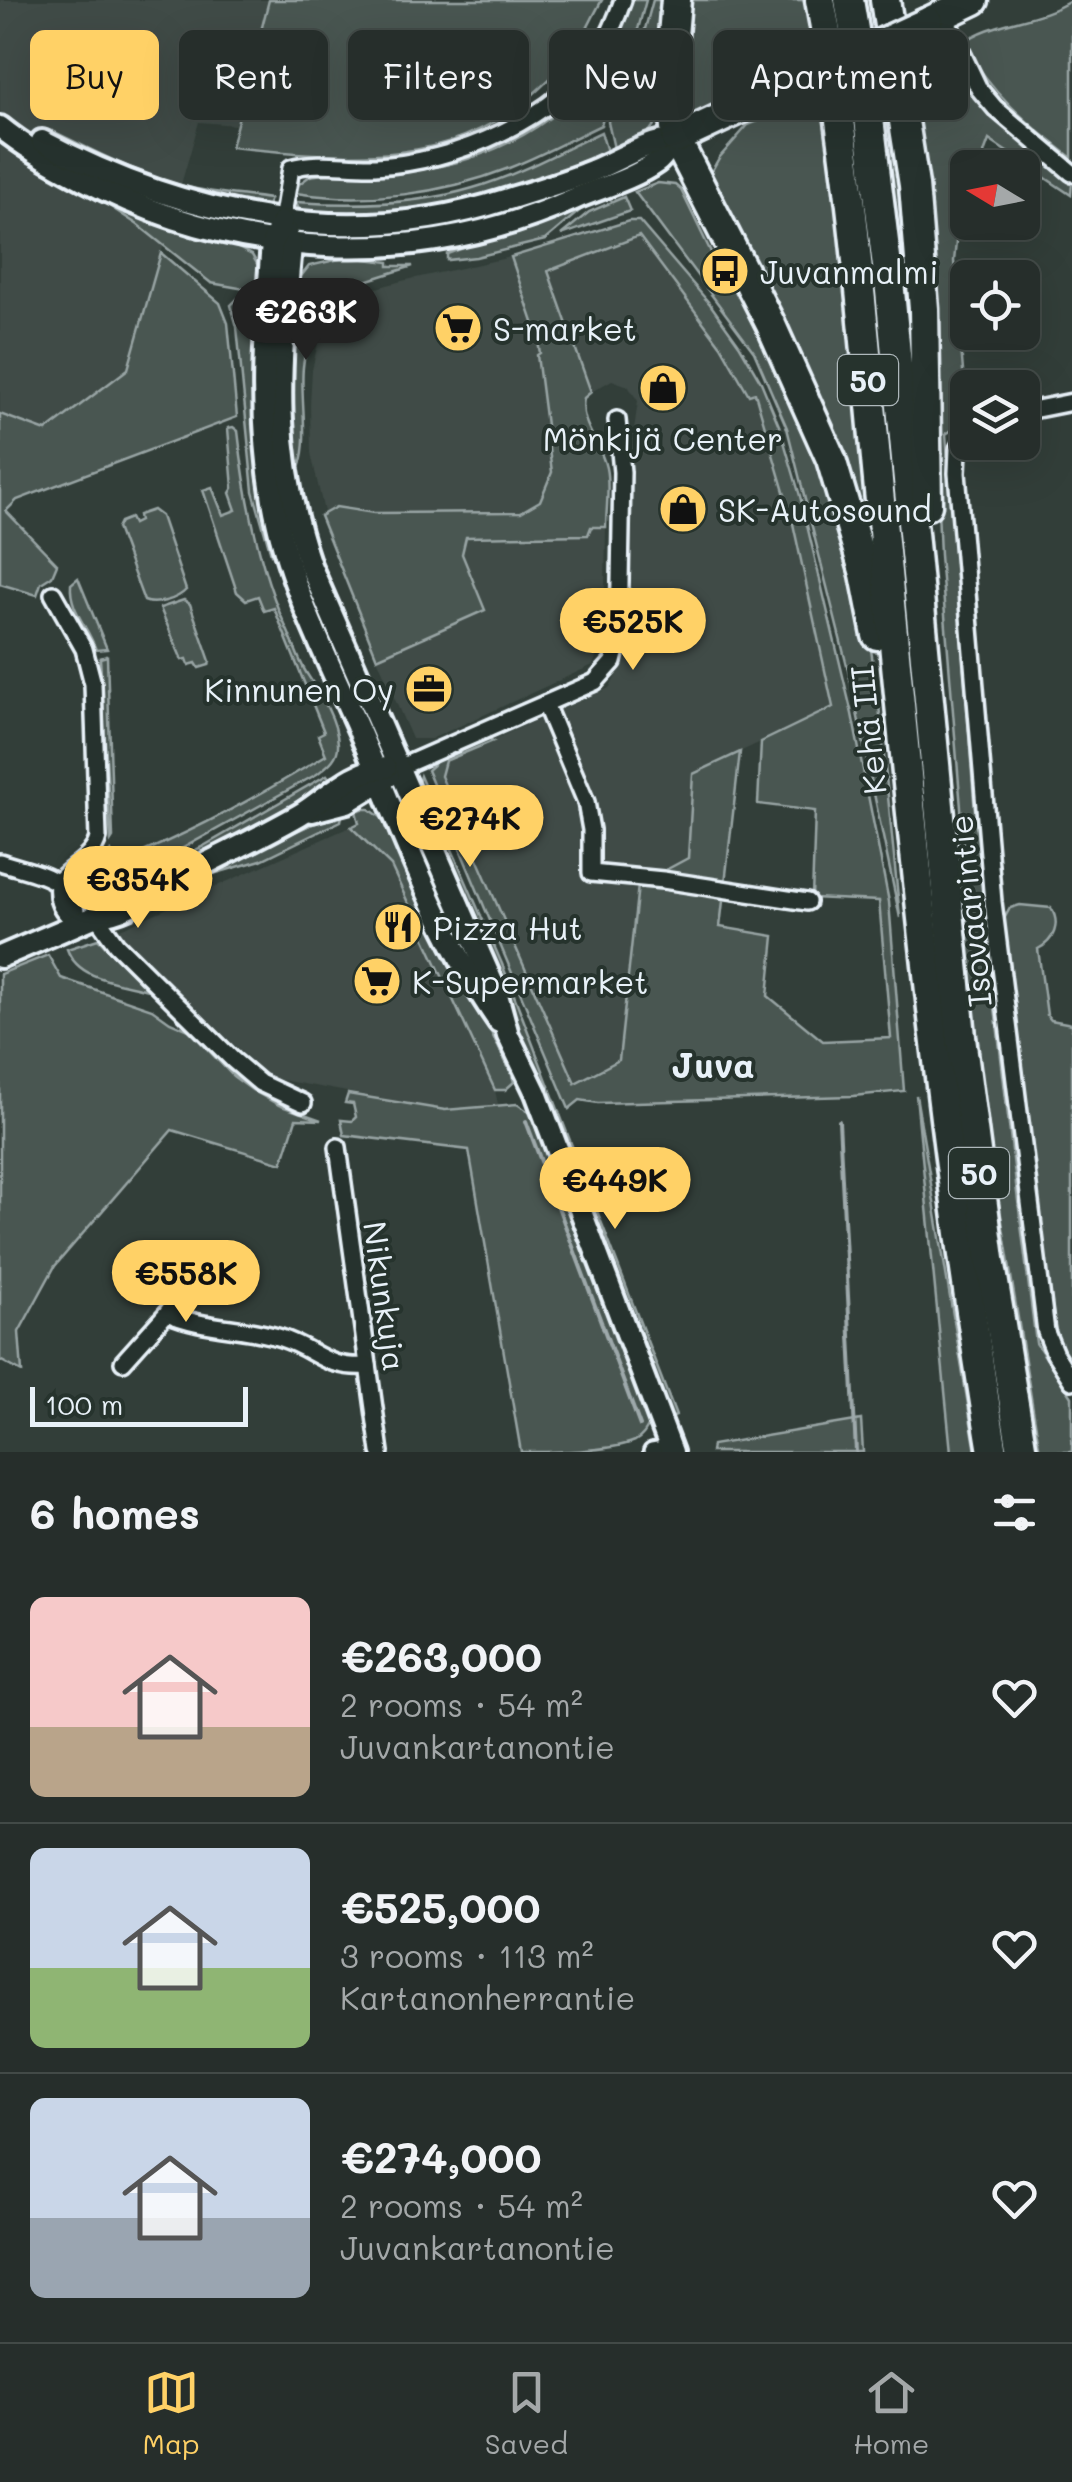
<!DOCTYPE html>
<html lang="en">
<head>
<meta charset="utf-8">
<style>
  :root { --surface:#262e2b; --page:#323a37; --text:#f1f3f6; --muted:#a4a8a9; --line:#424a47; --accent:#ffd166 }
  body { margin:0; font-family:Mali,sans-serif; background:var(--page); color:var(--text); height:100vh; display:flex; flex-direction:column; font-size:38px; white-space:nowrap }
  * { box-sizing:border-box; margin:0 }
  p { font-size:32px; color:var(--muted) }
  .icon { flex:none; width:55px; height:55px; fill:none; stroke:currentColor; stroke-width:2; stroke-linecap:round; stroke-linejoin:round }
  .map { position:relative; height:1452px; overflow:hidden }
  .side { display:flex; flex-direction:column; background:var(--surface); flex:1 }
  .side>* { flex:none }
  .top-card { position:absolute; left:30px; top:30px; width:1012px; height:90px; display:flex; gap:20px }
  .needle { width:65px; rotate:280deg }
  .fabs { position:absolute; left:950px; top:150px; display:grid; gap:20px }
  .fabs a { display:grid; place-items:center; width:90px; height:90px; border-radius:15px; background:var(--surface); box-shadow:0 10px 40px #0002,0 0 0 2px var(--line); font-size:50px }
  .scale { position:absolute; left:30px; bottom:25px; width:218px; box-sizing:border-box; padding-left:10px; border:5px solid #e8f1f8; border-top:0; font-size:28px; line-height:35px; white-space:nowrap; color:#e8f1f8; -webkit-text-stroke:8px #26332d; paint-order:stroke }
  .price { position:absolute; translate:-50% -85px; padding:0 22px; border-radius:35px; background:var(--accent); color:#111; font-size:32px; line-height:65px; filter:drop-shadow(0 2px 5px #0008) }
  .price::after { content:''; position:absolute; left:50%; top:60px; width:30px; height:22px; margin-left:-15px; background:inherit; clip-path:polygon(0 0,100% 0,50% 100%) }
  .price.selected { background:#222; color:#fff }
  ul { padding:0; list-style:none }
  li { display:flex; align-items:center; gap:30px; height:250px; padding:0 30px }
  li+li { border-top:2px solid var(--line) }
  li span { display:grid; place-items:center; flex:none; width:280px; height:200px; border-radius:15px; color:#555 }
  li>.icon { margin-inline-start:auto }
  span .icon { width:120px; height:120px; fill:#fffc; stroke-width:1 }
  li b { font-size:42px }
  h2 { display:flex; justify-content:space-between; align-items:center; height:120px; padding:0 30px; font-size:42px }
  .pill { padding:0 35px; border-radius:15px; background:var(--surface); box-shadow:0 10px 40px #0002,0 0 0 2px var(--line); font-size:35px; line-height:90px }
  .pill.selected { background:var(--accent); color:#111 }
  .menu { display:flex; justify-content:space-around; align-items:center; height:140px; border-top:2px solid var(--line); background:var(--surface); font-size:28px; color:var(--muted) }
  .menu a { display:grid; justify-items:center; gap:5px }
  .menu .selected { color:var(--accent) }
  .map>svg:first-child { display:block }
</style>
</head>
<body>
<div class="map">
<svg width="1072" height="1452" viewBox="0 0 1072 1452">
  <rect width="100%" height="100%" fill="#323e39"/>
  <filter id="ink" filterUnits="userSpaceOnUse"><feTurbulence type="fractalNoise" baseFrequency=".01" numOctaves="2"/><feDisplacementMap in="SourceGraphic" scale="20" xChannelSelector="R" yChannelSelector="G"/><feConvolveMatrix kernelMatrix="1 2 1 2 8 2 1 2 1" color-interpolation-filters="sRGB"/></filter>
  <g filter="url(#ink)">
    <g fill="#3f4b46">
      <polygon points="0,0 269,0 235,125 199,122 128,369 46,431 0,414"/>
      <polygon points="638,236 721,346 749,394 755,392 792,519 833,708 693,774 688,858 638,886 619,1060 575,1083 441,776 445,761 609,688 631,651 633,592 627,591 628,472 638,401 628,386 612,380 591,392 548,270"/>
      <polygon points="511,257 536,331 540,354 537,355 552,472 540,501 521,512 374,513 336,507 324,512 311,453 310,405 312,370 326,307 336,299 402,281"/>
      <polygon points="590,526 606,527 604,639 593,665 431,739 412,739 377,658 385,654 466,537 588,535"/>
      <polygon points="350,827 391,866 456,1001 495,1090 498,1104 446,1110 270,1078 158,975 118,930"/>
    </g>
    <g fill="#495651" stroke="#98a4a4" stroke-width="2.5">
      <path d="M 269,0 L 602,0 C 591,19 582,42 568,60 C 561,70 550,78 541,87 C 454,171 342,158 231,147 Z"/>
      <path d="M 629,0 L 646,0 L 628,66 L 607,100 L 601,125 C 571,139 541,156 509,168 C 443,194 366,204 296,193 L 299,184 L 310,176 C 340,170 372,175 403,172 C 475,165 554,132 595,70 C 609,48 619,24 629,0 Z"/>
      <path d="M 653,0 L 668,0 L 660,111 C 653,136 637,142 615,153 L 608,122 L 610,112 L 634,69 Z"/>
      <polygon points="681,0 808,0 831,128 873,568 706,181 719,158 748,125 776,114 763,85 696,113 686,112 678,97"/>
      <polygon points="860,0 875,0 911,246 917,459"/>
      <path d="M 1072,0 L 1072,158 C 1025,122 993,95 963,43 C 990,21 1038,22 1072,0 Z"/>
      <polygon points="945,41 970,88 993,116 1038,150 1072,183 1071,195 989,140 979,167 968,168 967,201 957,233 954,261 967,420 946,434 974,800 988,948 1018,1201 1036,1343 1072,1397 1072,1452 1040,1452 989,1142 965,928 963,832 940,555 935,438 907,58"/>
      <path d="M 48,131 L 53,131 C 98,153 143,177 192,188 C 217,194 244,195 270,199 L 267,206 L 259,209 L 188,196 L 44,136 Z"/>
      <path d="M 601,132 L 608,155 L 584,168 L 550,175 L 438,214 L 301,216 L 296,202 C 355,206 417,205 473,188 C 518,175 559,152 601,132 Z"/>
      <polygon points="658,183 675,185 681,190 721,273 755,314 824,470 867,624 878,695 900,918 849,674 787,428 754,352 635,192"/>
      <polygon points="76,184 189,236 236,247 252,255 259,267 262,292 211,283 138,225"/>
      <polygon points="624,197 630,211 561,235 589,212"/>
      <polygon points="591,201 545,240 476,257 447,260 447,254"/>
      <path d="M 629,221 L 639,221 L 710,304 L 740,346 L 761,382 L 780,428 L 800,496 L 852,714 L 889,902 L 904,1091 L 853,1096 L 598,1103 L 580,1100 L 569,1109 L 427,770 L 443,756 L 486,737 L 493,741 L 445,761 L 441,776 L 575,1083 L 619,1060 L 638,885 L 688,858 L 693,774 L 740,752 L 720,927 L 774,936 L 768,996 L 823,1041 L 891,1038 L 879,901 L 812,898 L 815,811 L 758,804 L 761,742 L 833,707 L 792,519 L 755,393 L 749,395 L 721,346 L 639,236 L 548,271 L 591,392 L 584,398 C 579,425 601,443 606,468 C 610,486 606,509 606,527 L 591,527 L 588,535 L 466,537 L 462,554 L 485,610 L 377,658 L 320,516 L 336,507 L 374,513 L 521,512 L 540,501 L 552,472 L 537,355 L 540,353 L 536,331 L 511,257 Z"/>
      <polygon points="161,253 220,303 228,323 237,417 17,500 6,511 57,564 52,576 41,583 37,595 0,584 0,414 46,431 128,369"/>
      <polygon points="348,257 389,262 389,266 413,266 318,296 298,294 299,279 309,266"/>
      <polygon points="238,298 261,300 252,424 260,488 277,551 271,554 253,491 237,327 231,305"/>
      <path d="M 302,304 L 308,304 L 313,310 C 311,330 305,348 303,367 C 300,396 309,441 300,464 C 281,434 287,335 302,304 Z"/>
      <path d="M 233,427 L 238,431 C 245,493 259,568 285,625 C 293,641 298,660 307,674 C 320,694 337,719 338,744 C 339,758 327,766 317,774 L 172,854 L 84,890 L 79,884 L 82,874 L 111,851 L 116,863 C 187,836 259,796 326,755 L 318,735 L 324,732 L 274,608 L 264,611 L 258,596 L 246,600 L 237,592 L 203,490 L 212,487 L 223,515 L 236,510 L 230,493 L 233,488 L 228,428 Z"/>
      <path d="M 153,510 L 161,516 L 186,590 C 178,599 156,606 144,601 L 117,528 L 120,522 L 130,518 L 133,524 L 139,521 L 138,515 Z"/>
      <path d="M 78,578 L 107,649 L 96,650 C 88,626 69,610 71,584 Z"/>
      <polygon points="184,600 190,604 210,661 209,665 199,668 196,663 189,665 187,659 182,660 160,608"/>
      <polygon points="107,656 113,838 111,841 100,658"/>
      <polygon points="327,775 333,783 206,853 124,891 123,883 202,847"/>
      <polygon points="420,776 502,964 676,1416 668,1419 545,1096 417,787"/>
      <polygon points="362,809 369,809 388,822 512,1075 514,1082 505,1090 495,1090 391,866 351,827 359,823 356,811"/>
      <polygon points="343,811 341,821 261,860 213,874 243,854"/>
      <path d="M 1020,905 L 1051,908 C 1061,924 1054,941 1038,949 L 1047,1015 L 1051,1020 L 1072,1024 L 1072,1365 L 1062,1352 L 1055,1327 L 1003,934 L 1004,919 L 1010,908 Z"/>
      <path d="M 98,939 L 148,990 C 119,982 78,980 67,949 Z"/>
      <polygon points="48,955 61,978 152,1009 170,1022 189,1030 233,1076 252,1090 279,1105 321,1120 296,1119 282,1163 172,1130 55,1266 19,1332 22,1372 0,1360 0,974"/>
      <path d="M 348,1094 L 445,1110 L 517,1104 L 529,1112 L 558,1176 L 650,1423 C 646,1430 643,1437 635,1441 C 608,1452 551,1452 521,1452 L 469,1150 L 344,1135 L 341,1120 L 352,1121 L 356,1117 L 353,1104 L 345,1103 Z"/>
      <polygon points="916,1095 976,1452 951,1452"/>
      <polygon points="861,1420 863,1452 711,1452 712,1445"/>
    </g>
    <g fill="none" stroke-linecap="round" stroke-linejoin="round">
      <g stroke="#9ea9ab" stroke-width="4">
        <polyline points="1022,404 1072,394"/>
        <polyline points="963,416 968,415"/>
        <polyline points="526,1121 640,1426"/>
        <polyline points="839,1121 856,1452"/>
      </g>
      <g stroke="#e8f1f8" stroke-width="22">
        <g id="street">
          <polyline points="944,15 979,89 995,108 1072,173"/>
          <path d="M 282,221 L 291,168 C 319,160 346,167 375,166 C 453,163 559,119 601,49 C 610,34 617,17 623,0"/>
          <polyline points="1022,412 1072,402"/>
          <polyline points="968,431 958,449 957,473 993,902 1046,1332 1055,1354 1072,1381"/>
          <path d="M 53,594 L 84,649 L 93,684 L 98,838 C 93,859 72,865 58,882"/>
          <polyline points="545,704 586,802 591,830 591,873 663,880 807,902"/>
          <polyline points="398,768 595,682 613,662 619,637 622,472 617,420"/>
          <path d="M 0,862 C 39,875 75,876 78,924"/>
          <path d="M 58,882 C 56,903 61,911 78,924"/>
          <polyline points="96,916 116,944 233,1060 260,1083 303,1103"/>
          <polyline points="338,1147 380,1452"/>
          <path d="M 167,1313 C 203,1329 243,1326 281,1338 C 318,1350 324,1369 368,1366"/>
          <polyline points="123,1362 167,1313 208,1257"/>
          <polyline points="652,1452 670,1449"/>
        </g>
      </g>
      <g stroke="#e8f1f8" stroke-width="28">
        <g id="secondary">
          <path d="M 0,127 C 26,148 54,164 83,179 C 236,260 415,270 574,199 C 600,188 633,179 657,162 C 664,157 670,146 676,139"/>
          <path d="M 42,141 C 186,217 347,251 505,200 C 531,192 558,184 584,174 C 616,163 642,142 676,139"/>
          <path d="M 282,221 L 291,246 C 280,366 270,448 310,565 L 496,991 L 508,1035 L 536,1093 L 672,1452"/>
          <path d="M 282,221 L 272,243 C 265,333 258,410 273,500 C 287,583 328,659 361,735 C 402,831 439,936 499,1022"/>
          <polyline points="312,811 347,802 389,776"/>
          <path d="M 96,916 C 121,912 135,905 155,889 C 203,864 252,842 299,815 C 326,799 352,769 386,768"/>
          <polyline points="0,957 96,916 107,908"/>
        </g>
      </g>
      <g stroke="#e8f1f8" stroke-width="35">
        <g id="highway">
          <polyline points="676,0 670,72 676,139 771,325 831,459 865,574 877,635"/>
          <path d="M 820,0 C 854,175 865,354 883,531 C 913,839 942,1147 993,1452"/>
          <polyline points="849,0 869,119 890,291 961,1037 990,1259 1022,1452"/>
          <polyline points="885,0 914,185 924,309 927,505"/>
          <polyline points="928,22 974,0"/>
          <polyline points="676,139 768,96"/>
        </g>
      </g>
      <use href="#street" stroke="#26332d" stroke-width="15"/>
      <use href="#secondary" stroke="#26332d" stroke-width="20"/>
      <use href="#highway" stroke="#26332d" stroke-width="28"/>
      <g stroke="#e8f1f8" stroke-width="35" stroke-linecap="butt">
        <polyline id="highway-bridge" points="768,96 928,22"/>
      </g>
      <use href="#highway-bridge" stroke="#26332d" stroke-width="28"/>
    </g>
  </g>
  <defs>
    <g id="bus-disc" transform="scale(2.5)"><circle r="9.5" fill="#ffd166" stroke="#26332d"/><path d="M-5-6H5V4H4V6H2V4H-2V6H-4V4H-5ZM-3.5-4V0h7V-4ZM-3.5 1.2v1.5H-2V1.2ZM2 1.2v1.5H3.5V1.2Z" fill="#111"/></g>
    <g id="supermarket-disc" transform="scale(2.5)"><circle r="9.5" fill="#ffd166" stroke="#26332d"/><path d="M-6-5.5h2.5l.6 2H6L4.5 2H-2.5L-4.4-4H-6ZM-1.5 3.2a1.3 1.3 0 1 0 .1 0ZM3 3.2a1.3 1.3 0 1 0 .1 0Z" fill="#111"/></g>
    <g id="shop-disc" transform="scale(2.5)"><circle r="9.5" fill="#ffd166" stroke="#26332d"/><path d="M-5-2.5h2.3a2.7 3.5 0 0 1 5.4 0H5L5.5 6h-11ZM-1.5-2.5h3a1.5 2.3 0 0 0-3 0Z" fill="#111"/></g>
    <g id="office-disc" transform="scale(2.5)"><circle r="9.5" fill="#ffd166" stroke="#26332d"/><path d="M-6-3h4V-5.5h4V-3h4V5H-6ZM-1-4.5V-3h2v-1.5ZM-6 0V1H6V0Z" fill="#111"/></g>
    <g id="restaurant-disc" transform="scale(2.5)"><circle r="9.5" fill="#ffd166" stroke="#26332d"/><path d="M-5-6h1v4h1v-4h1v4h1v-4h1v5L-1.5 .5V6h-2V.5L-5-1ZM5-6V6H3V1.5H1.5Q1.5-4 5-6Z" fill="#111"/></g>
  </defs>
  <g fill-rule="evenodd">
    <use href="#bus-disc" x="725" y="271"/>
    <use href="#supermarket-disc" x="458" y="328"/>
    <use href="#shop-disc" x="663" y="388"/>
    <use href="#shop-disc" x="683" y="509"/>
    <use href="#office-disc" x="429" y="689"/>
    <use href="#restaurant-disc" x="398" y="927"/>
    <use href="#supermarket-disc" x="377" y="981"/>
  </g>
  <g text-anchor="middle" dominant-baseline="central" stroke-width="8" stroke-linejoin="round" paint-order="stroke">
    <g fill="#26332d" stroke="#aeb8bb" stroke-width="2.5">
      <rect x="838" y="355" width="60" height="50" rx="8"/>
      <rect x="949" y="1148" width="60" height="50" rx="8"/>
    </g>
    <g font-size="30" font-weight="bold" fill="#e8f1f8">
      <text x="868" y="380">50</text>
      <text x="979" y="1173">50</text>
    </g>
    <g font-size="32" fill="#e8f1f8" stroke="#26332d" text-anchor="start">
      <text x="760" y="271">Juvanmalmi</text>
      <text x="493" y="328">S-market</text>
      <text x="663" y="438" text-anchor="middle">Mönkijä Center</text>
      <text x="718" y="509">SK-Autosound</text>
      <text x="394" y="689" text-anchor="end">Kinnunen Oy</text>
      <text x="433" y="927">Pizza Hut</text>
      <text x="412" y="981">K-Supermarket</text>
    </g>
    <g font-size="32" fill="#e8f1f8" stroke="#26332d">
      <text transform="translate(867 730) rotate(-96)">Kehä III</text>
      <text transform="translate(969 911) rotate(-96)">Isovaarintie</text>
      <text transform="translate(386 1296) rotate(82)">Nikunkuja</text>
    </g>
    <g font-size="35" font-weight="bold" fill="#e8f1f8" stroke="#26332d">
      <text x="713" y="1064">Juva</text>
    </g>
  </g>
</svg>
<div class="fabs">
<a><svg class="needle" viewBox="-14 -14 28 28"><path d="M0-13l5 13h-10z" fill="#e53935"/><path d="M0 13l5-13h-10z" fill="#a4a8a9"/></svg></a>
<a><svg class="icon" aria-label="locate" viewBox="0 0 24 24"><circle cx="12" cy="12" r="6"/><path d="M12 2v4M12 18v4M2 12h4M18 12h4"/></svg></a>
<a><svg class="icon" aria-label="layers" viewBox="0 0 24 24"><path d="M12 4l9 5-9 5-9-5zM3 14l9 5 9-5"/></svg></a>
</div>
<div class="scale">100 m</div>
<b class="price selected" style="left:306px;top:363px">€263K</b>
<b class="price" style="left:633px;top:673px">€525K</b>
<b class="price" style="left:470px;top:870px">€274K</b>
<b class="price" style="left:138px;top:931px">€354K</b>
<b class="price" style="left:615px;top:1232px">€449K</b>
<b class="price" style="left:186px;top:1325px">€558K</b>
<div class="top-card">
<a class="pill selected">Buy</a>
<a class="pill">Rent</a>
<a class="pill">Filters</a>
<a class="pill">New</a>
<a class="pill">Apartment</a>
</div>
</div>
<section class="side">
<h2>6 homes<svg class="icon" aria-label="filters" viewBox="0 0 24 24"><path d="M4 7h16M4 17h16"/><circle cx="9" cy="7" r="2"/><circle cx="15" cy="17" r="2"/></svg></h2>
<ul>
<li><span style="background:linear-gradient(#f6c9c9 65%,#b9a48a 0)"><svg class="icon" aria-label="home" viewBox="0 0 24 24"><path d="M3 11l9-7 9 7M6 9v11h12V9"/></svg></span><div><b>€263,000</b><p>2 rooms · 54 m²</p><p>Juvankartanontie</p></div><svg class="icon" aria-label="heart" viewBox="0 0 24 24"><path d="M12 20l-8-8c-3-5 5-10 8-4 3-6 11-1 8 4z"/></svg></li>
<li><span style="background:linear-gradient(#c9d6e8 60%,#8fb573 0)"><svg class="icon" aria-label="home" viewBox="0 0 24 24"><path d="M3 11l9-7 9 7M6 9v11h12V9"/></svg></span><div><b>€525,000</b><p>3 rooms · 113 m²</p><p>Kartanonherrantie</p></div><svg class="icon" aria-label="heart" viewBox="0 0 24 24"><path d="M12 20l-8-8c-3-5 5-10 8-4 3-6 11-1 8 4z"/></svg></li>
<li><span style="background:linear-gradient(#c9d6e8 60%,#9aa5b1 0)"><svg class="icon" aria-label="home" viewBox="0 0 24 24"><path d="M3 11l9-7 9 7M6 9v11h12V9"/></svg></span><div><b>€274,000</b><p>2 rooms · 54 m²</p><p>Juvankartanontie</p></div><svg class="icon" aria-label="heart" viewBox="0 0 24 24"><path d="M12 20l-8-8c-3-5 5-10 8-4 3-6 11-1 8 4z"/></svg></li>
</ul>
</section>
<nav class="menu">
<a class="selected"><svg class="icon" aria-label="map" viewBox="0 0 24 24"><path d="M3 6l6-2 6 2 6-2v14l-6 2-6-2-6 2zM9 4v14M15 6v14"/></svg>Map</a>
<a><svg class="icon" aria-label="saved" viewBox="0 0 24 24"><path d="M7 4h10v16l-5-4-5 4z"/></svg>Saved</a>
<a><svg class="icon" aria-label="home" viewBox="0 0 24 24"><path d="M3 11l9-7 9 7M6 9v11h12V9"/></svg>Home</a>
</nav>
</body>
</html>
